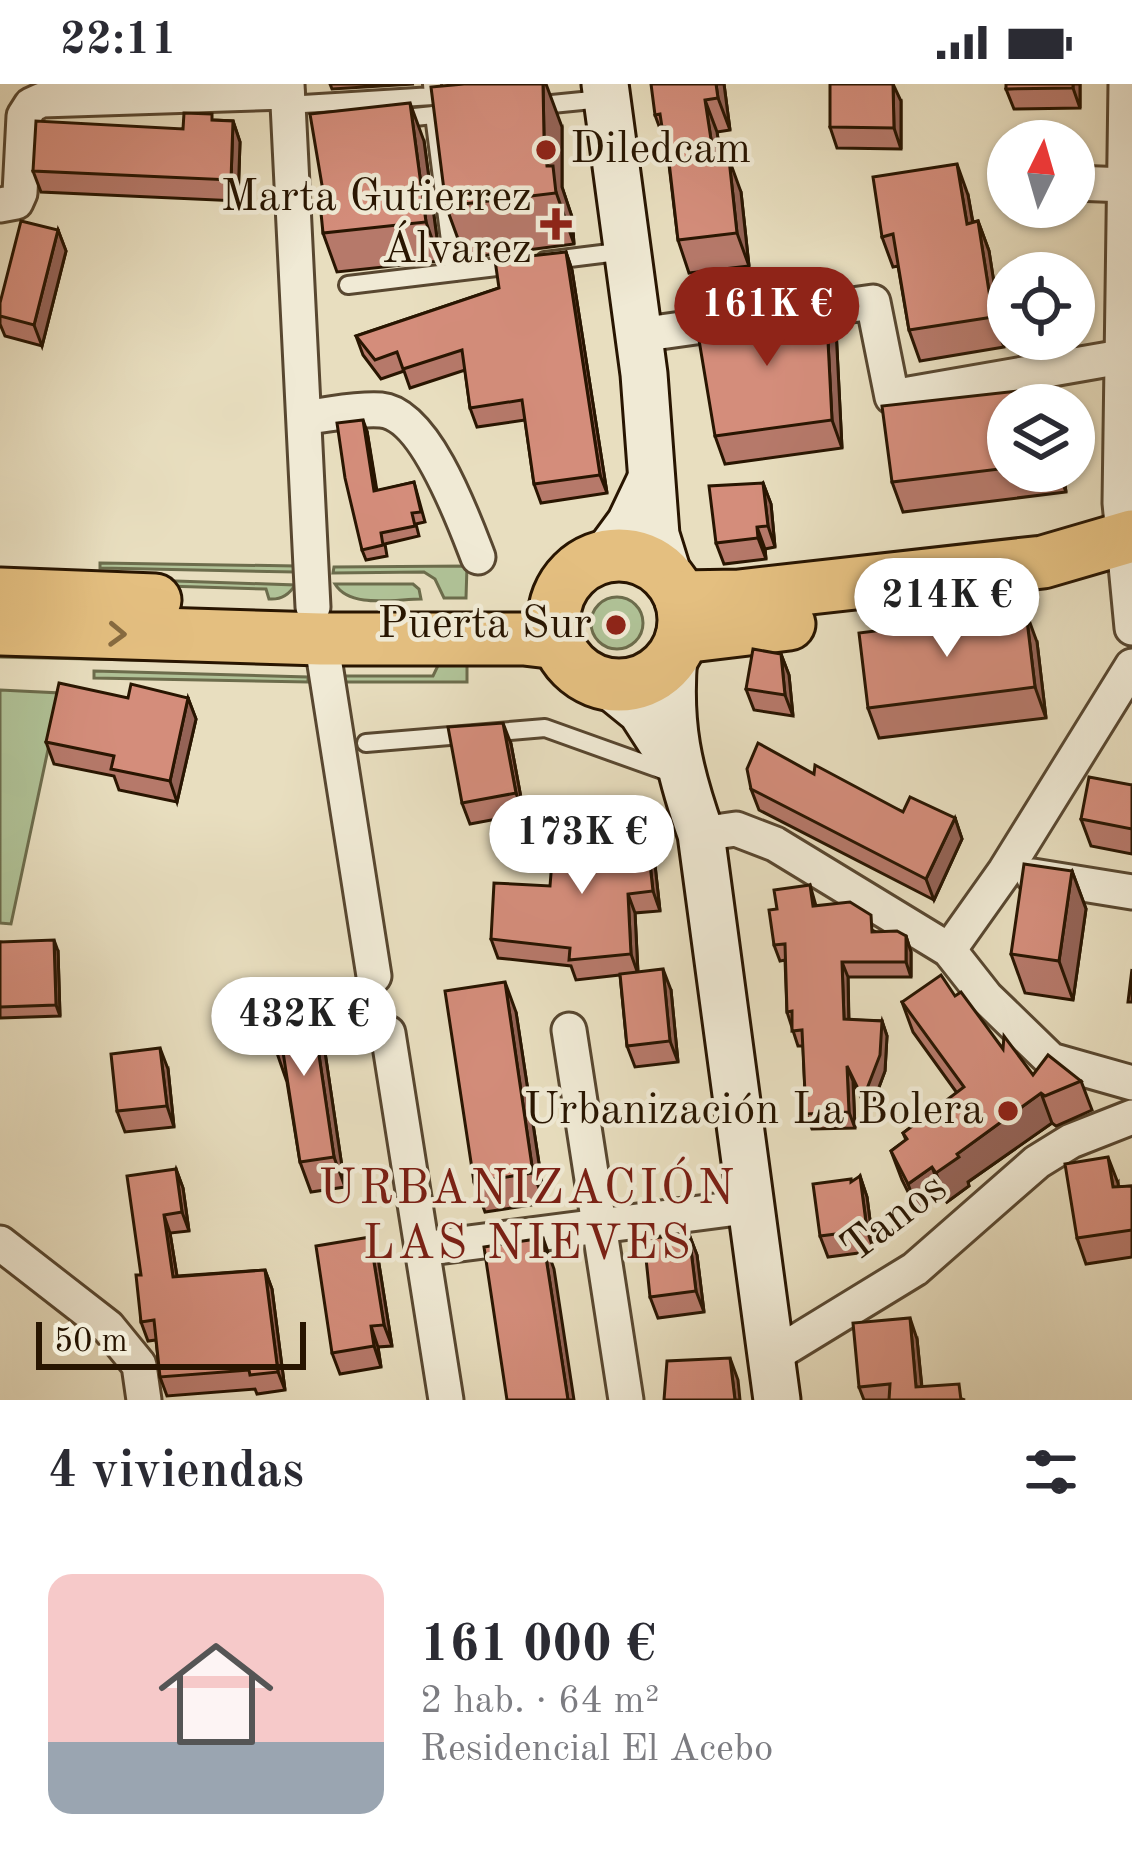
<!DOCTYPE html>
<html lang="es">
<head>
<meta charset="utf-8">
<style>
  :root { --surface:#fff; --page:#f7f7f7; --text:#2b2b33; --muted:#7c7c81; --line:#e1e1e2; --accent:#8f2418 }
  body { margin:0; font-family:"Old Standard TT",serif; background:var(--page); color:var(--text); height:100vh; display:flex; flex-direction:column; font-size:45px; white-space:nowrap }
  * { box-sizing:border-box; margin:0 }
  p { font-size:39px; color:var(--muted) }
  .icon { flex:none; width:66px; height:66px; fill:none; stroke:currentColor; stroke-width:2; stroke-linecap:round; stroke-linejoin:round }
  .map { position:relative; height:1316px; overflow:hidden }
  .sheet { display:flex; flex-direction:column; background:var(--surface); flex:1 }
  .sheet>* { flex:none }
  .needle { width:78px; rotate:5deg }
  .controls { position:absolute; left:987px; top:36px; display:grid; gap:24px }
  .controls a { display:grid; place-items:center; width:108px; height:108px; border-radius:50%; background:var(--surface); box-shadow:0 3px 9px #0004; font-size:60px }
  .scale { position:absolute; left:36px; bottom:30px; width:270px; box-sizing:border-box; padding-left:12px; border:6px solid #281501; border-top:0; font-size:33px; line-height:42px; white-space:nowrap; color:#281501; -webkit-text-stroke:9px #f0ead5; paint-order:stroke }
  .price { position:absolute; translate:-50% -102px; padding:0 27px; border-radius:42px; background:#fff; color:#222; font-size:39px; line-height:78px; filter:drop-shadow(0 3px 6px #0008) }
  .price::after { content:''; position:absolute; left:50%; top:72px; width:36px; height:27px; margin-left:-18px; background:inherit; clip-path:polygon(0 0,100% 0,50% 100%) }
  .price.selected { background:var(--accent); color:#fff }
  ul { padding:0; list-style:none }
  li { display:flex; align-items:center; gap:36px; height:300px; padding:0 48px }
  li+li { border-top:3px solid var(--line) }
  li span { display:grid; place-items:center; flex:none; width:336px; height:240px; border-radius:24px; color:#555 }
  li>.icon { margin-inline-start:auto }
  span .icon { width:144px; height:144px; fill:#fffc; stroke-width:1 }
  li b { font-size:51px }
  h2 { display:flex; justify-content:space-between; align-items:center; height:144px; padding:0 48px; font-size:51px }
  .status { display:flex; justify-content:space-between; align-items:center; height:84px; padding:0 60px; background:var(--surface); direction:ltr }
  .status svg { height:33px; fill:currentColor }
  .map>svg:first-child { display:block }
</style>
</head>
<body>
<div class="status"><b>22:11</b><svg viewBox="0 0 49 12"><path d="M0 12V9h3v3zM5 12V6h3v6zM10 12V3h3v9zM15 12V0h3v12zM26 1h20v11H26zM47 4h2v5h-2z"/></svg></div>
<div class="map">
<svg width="1132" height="1316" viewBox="0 0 1132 1316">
  <rect width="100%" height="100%" fill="#e8debf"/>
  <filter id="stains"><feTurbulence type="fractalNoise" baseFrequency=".00167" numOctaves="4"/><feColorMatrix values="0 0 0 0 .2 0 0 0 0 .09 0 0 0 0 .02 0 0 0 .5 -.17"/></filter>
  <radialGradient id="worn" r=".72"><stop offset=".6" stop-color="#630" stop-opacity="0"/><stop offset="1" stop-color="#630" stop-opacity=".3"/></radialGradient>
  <g fill="#b0c297" stroke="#6c6c4c" stroke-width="3">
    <polygon points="100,479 296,482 295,488 100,484"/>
    <polygon points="467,482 466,514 444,514 435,495 424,488 333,489 334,483"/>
    <path d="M 0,491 L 295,501 C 289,511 281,516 269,515 L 266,505 L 0,497 Z"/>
    <path d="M 335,500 L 413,500 L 419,505 L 421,515 C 395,515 350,525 335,500 Z"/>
    <circle cx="617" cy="539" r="26"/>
    <polygon points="467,565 467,598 343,598 342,592 433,592 443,571"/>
    <polygon points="0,567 305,577 306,580 0,573"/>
    <polygon points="94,587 308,593 308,598 94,594"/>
    <polygon points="0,606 60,609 11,840 0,839"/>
  </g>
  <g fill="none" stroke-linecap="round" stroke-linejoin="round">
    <g stroke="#584730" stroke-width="22">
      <g id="lane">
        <polyline points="287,21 433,12 432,0"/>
        <polyline points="532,22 602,15"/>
        <polyline points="434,31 454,188"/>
        <polyline points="395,35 453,29"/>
        <polyline points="545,177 626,167"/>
        <polyline points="348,201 514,181"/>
        <polyline points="366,659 545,644 668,688"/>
      </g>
    </g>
    <g stroke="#584730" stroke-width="39">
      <g id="street">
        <polyline points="287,0 313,523"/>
        <polyline points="1126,0 1120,419 1132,544"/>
        <polyline points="1074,99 1126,101 1132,96"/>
        <polyline points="0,121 16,118 20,109 24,32 31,21 42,16 287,8"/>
        <polyline points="639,251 873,218 892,313 1121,273"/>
        <path d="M 305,333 C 329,331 357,324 381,326 C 426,330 464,437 478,473"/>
        <polyline points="321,555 374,892"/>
        <polyline points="701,750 736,745 775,760 949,866 986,913 1051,976 1132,999"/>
        <polyline points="1033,792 1132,808"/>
        <polyline points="949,866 1005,787 1132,582"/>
        <polyline points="569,946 626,1316"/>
        <polyline points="388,949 446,1316"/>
        <polyline points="0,1159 108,1243 139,1281 144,1316"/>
        <polyline points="422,1165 753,1122"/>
        <polyline points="771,1273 915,1185 1037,1078 1071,1057 1132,1033"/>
      </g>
    </g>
    <g stroke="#281501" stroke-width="51">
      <g id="secondary">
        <polyline points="605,0 644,290 656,451 670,496"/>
        <polyline points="605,473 630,439 650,397"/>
        <path d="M 674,571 C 668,640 678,685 701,750 L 777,1316"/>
        <polyline points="609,601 641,627 670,672"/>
      </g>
    </g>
    <g stroke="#281501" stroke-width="57">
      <g id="primary">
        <circle cx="619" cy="536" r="65"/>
        <polyline points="0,510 155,516"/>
        <polyline points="680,513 739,512 1043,478 1132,452"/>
        <polyline points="0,545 321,555 524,555 558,559"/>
        <polyline points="682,553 789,540"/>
      </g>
    </g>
    <use href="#lane" stroke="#f0ead5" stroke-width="16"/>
    <use href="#street" stroke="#f0ead5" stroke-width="33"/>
    <use href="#secondary" stroke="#f0ead5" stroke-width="45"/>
    <use href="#primary" stroke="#e4bf80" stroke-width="51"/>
  </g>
  <g fill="#b6796a" stroke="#281501" stroke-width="3">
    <polygon points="330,0 414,0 332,5"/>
    <polygon points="724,0 730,46 717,48 721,75 741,108 749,182 689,189 678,156 667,64 655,31"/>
    <polygon points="1080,0 1080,24 1014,25 1006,5"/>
    <polygon points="901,17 901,65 837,64 830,43"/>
    <polygon points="214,36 233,37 240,58 238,117 41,108 33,87"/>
    <polygon points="562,43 562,103 572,133 574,160 465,174 446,122"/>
    <polygon points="424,57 440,177 337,188 323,149 325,119"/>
    <polygon points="968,111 973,138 978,137 989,167 1004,263 920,277 909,246 898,182 893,183 882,153"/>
    <polygon points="58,146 66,167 42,262 5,252 0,240 0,219"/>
    <polygon points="566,168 572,186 607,409 541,419 534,400 525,336 477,343 470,324 465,286 410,304 404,287 381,295 363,271 356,252 499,204"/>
    <polygon points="836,245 842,364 725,380 715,352"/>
    <polygon points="1008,321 1008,387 1063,387 1066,408 903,428 892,398"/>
    <polygon points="367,347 377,407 414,398 425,438 416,440 419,452 385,460 387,472 366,476 362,466"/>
    <polygon points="763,399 771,420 775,463 765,465 766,475 724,480 716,459"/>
    <polygon points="1037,558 1046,634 879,654 868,624"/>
    <polygon points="781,570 789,591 793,632 754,626 746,605"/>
    <polygon points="128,614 188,614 196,635 177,718 119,706 114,692 54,680 46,658"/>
    <polygon points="511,660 524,730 470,740 462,719"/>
    <polygon points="814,690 903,728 955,734 962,755 934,816 759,726 751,705"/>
    <polygon points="1132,701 1132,770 1091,762 1081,735"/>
    <polygon points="644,725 651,744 660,827 635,829 638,888 671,906 678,978 635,983 627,962 620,891 576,896 571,882 498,874 491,855 550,802 607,777"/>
    <polygon points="1072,787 1086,825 1073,916 1025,909 1011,870"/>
    <polygon points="810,801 816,822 876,848 906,852 911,868 911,893 848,893 849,936 882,937 887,952 885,987 869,1030 853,997 855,1044 812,1045 806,1030 803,962 798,962 787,928 785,876 780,877 774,861 777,825"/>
    <polygon points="0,858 58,867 60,932 0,934"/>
    <polygon points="955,912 1003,965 1033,991 1081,997 1092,1026 1056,1042 1052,1039 968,1098 969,1102 947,1118 943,1112 919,1130 902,1096 891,1067 906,1056 903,1049 957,1009 913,948 902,918"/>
    <polygon points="516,928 545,1119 485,1128 474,1098"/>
    <polygon points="322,948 345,1103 311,1108 300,1078 287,998 277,969"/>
    <polygon points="168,985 174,1043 125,1048 117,1027"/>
    <polygon points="176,1085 183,1104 189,1147 170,1149 177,1192 265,1186 272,1205 285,1306 257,1310 255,1305 167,1312 160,1293 156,1256 148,1257 141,1238 141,1191"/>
    <polygon points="860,1092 867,1113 874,1167 828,1173 820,1152"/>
    <polygon points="1118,1099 1118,1103 1132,1102 1132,1173 1086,1180 1077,1154"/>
    <polygon points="689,1150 697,1171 704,1228 658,1234 650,1213"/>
    <polygon points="370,1153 378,1174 392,1262 378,1263 381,1283 340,1290 332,1269"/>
    <polygon points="917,1255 922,1303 965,1316 864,1316 859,1303"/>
  </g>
  <g fill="#946356" stroke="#281501" stroke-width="3">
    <polygon points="543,0 546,0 562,43 562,103 572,133 574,160 547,82 544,52"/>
    <polygon points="716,0 724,0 730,46 718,14"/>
    <polygon points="893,0 901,17 901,65 894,44"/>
    <polygon points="1073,0 1080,0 1080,24 1073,4"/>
    <polygon points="705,16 717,48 726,108 714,75"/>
    <polygon points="410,19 424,57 440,177 426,138"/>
    <polygon points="233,37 240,58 238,117 231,96"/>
    <polygon points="729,75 741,108 749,182 737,149"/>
    <polygon points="957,80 968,111 978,170 967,140"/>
    <polygon points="978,137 989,167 1004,263 993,233"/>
    <polygon points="58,146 66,167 42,262 34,241"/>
    <polygon points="566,168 572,186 607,409 600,391"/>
    <polygon points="826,218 836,245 842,364 832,336"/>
    <polygon points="363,336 367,347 378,418 374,407"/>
    <polygon points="1058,387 1063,387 1066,408"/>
    <polygon points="763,399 771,420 775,463 768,442"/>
    <polygon points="757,443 765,465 766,475 758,454"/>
    <polygon points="1026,528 1037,558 1046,634 1035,603"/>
    <polygon points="781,570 789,591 793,632 785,611"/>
    <polygon points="188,614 196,635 177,718 170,697"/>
    <polygon points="503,639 511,660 524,730 516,709"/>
    <polygon points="644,725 651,744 660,827 653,807"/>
    <polygon points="955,734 962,755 934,816 926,795"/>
    <polygon points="1072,787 1086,825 1073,916 1059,877"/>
    <polygon points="628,810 635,829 638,890 631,870"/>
    <polygon points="906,852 911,868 911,893 906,878"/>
    <polygon points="54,856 58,867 60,932 56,921"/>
    <polygon points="842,878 848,893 849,951 844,935"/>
    <polygon points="663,885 671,906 678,978 670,957"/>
    <polygon points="505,898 516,928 545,1119 533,1089"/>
    <polygon points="311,917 322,948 345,1103 334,1073"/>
    <polygon points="882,937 887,952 885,987 869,1030 863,1015"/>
    <polygon points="160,964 168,985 174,1043 167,1022"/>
    <polygon points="847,982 853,997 855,1044 849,1028"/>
    <polygon points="1041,1009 1052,1039 968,1098 969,1102 947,1118 936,1089 957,1070"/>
    <polygon points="1108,1073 1118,1099 1122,1129 1113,1103"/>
    <polygon points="932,1083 943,1112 919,1130 908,1100"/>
    <polygon points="176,1085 183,1104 189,1147 182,1128"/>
    <polygon points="860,1092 867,1113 874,1167 867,1146"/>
    <polygon points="164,1131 170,1149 180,1211 173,1193"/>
    <polygon points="689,1150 697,1171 704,1228 696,1207"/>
    <polygon points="370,1153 378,1174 392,1262 384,1241"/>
    <polygon points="543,1154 554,1185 574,1316 568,1316"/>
    <polygon points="265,1186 272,1205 285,1306 278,1288"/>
    <polygon points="910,1234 917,1255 923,1316 916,1303"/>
    <polygon points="371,1242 378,1263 381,1283 374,1262"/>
    <polygon points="730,1274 738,1296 740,1316 735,1316"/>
  </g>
  <g fill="#d48d7b" stroke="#281501" stroke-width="3">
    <polygon points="464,0 543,0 544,52 547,82 553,82 556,109 446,122 431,3"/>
    <polygon points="651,0 716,0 718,14 705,16 714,75 729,75 737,149 678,156 665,43 662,43 660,30 655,31"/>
    <polygon points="830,0 893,0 894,44 830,43"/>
    <polygon points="1006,0 1073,0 1073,4 1006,5"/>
    <polygon points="410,19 426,138 323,149 320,119 325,119 310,30"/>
    <polygon points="184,29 212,30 212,36 233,37 231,96 33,87 36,37 183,45"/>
    <polygon points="957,80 967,140 978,137 993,233 909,246 893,150 882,153 873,93"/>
    <polygon points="21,137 58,146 34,241 0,232 0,219"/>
    <polygon points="566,168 600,391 534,400 522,316 470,324 462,266 403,285 397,268 375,276 356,252 499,204 495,176"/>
    <polygon points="826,218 832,336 715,352 696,238"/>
    <polygon points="1046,304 1048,321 1008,321 1008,384 892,398 882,322"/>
    <polygon points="363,336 374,407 414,398 421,428 412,429 415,442 381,449 383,461 362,466 345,394 337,339"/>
    <polygon points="763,399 768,442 757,443 758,454 716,459 709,402"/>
    <polygon points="1026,528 1035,603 868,624 859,549"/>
    <polygon points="753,565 781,570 785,611 746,605"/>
    <polygon points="59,599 128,614 131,600 188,614 170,697 111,685 114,672 46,658"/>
    <polygon points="503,639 516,709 462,719 448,643"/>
    <polygon points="758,659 814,690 815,681 903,728 910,713 955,734 926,795 751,705 747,685"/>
    <polygon points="1089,693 1132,701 1132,745 1081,735"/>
    <polygon points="644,725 653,807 628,810 631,870 569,876 570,864 491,855 494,799 550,802 552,777 607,777 602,729"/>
    <polygon points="1024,780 1072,787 1059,877 1011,870"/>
    <polygon points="810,801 813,822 850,818 871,831 872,848 897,847 906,852 906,878 842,878 844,935 882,937 880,971 863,1015 847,982 849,1028 806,1030 802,946 792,947 792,927 787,928 785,860 774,861 769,826 777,825 774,806"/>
    <polygon points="54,856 56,921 0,923 0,858"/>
    <polygon points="663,885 670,957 627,962 620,890"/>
    <polygon points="1132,885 1132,918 1128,918"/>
    <polygon points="941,891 955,912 961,908 1003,965 1004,952 1033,991 1048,971 1081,997 1045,1012 1041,1009 957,1070 959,1073 936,1089 932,1083 908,1100 891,1067 907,1055 903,1049 964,1003 902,918"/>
    <polygon points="505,898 533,1089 474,1098 445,907"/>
    <polygon points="311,917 334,1073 300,1078 283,968 277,969 270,923"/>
    <polygon points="160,964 167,1022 117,1027 111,970"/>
    <polygon points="1108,1073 1113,1103 1132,1102 1132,1146 1077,1154 1065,1080"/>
    <polygon points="176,1085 182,1128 164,1131 173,1193 265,1186 278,1288 250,1291 249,1286 160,1293 154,1236 141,1238 136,1191 141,1191 127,1092"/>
    <polygon points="860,1092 867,1146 820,1152 813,1100 851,1095 851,1098"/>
    <polygon points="689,1150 696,1207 650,1213 644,1155"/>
    <polygon points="370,1153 384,1241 371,1242 374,1262 332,1269 316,1162"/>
    <polygon points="543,1154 568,1316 507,1316 484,1163"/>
    <polygon points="910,1234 916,1303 959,1300 961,1316 889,1316 890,1300 859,1303 853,1239"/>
    <polygon points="730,1274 735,1316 664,1316 667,1277"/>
  </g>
  <defs><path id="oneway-chevron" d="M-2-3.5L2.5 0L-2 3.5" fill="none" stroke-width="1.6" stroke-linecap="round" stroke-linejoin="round" transform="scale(3)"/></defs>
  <use stroke="#866a40" href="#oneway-chevron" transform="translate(117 550) rotate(2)"/>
  <g fill="#8f2418" stroke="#f0ead5" stroke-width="4.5">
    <circle cx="546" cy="66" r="12"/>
    <path d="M550 122h12v12h12v12h-12v12h-12v-12h-12v-12h12z"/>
    <circle cx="616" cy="541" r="12"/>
    <circle cx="1008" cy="1027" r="12"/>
  </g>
  <g text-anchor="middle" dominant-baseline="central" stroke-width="9" stroke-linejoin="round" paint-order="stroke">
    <g font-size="45" fill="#281501" stroke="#f0ead5" text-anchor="end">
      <text x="570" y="66" text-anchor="start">Diledcam</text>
      <text x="532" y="114">Marta Gutierrez<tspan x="532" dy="52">Álvarez</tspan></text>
      <text x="592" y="541">Puerta Sur</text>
      <text x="984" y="1027">Urbanización La Bolera</text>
    </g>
    <g font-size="45" fill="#281501" stroke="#f0ead5">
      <text transform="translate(895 1135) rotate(-37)">Tanos</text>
    </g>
    <g font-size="48" letter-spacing="3" fill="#7a1f14" stroke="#f0ead5">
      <text x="528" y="1106">URBANIZACIÓN<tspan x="528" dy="55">LAS NIEVES</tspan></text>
    </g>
  </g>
  <rect width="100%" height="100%" filter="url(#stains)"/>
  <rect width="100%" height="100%" fill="url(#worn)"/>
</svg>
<div class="controls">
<a><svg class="needle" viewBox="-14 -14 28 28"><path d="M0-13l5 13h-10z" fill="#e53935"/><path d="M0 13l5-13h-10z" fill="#7c7c81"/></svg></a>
<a><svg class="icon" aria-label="locate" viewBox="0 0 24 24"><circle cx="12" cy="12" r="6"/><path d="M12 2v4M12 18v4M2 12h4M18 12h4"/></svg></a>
<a><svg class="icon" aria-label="layers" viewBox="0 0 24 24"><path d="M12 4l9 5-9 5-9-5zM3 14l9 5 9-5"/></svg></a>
</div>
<div class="scale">50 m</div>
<b class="price selected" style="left:767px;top:285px">161K €</b>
<b class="price" style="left:947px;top:576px">214K €</b>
<b class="price" style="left:582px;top:813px">173K €</b>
<b class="price" style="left:304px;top:995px">432K €</b>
</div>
<section class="sheet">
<h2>4 viviendas<svg class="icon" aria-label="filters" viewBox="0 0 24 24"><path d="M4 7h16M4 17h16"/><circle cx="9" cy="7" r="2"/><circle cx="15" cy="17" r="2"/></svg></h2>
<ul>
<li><span style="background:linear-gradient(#f6c9c9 70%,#9aa5b1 0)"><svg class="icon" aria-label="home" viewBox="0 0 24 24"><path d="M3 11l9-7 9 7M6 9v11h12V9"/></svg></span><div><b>161 000 €</b><p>2 hab. · 64 m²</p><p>Residencial El Acebo</p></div></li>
</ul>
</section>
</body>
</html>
